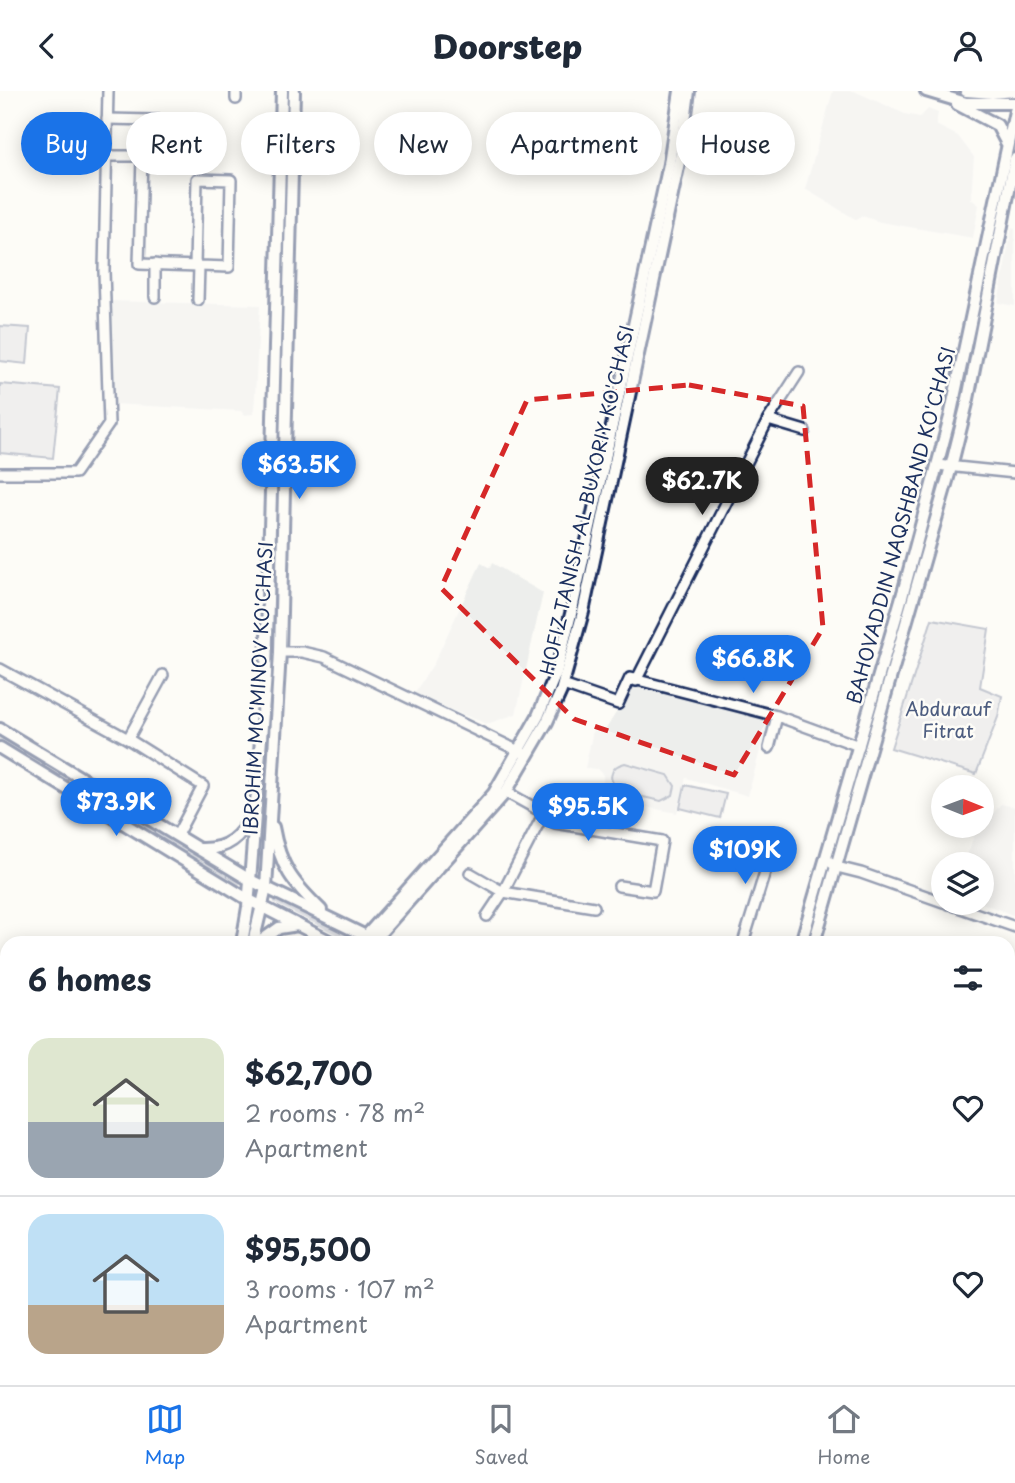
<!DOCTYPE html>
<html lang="en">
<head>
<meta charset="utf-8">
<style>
  :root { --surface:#fff; --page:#f2f2f3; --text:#1f2937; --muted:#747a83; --line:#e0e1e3; --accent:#1a73e8 }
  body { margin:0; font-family:"Playpen Sans",sans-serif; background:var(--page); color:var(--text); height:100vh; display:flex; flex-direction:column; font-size:26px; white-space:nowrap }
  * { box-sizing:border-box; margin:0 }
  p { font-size:23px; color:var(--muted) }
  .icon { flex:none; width:38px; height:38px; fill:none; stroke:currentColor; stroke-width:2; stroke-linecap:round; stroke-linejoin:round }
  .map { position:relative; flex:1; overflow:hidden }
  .panel { position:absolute; left:0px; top:845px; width:1015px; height:450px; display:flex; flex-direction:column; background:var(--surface); border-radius:21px 21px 0 0; box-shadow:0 4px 18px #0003 }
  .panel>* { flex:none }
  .hud { position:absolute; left:21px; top:21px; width:973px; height:63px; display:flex; gap:14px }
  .needle { width:46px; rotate:91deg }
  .fabs { position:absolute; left:931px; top:684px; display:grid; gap:14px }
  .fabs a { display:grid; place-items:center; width:63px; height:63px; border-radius:50%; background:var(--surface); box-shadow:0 4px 18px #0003; font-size:35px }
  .price { position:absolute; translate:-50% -60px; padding:0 16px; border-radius:24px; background:var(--accent); color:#fff; font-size:23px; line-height:46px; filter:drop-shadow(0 2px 4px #0008) }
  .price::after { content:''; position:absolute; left:50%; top:42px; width:21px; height:16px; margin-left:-10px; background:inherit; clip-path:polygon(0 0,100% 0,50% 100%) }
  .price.current { background:#222; color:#fff }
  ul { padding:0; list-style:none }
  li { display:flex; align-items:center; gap:21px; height:175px; padding:0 28px }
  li+li { border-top:2px solid var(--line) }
  li span { display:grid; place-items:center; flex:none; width:196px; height:140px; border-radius:21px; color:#555 }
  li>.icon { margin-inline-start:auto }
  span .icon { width:84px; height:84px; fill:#fffc; stroke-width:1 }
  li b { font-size:30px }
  h2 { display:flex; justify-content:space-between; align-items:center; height:84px; padding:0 28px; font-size:30px }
  .pill { padding:0 24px; border-radius:32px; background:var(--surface); box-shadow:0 4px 18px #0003; font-size:24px; line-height:63px }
  .pill.current { background:var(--accent); color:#fff }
  header { display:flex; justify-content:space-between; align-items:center; height:91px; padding:0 28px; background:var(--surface); font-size:32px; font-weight:800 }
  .tab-bar { display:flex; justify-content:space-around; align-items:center; height:98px; border-top:2px solid var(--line); background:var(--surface); font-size:19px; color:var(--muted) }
  .tab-bar a { display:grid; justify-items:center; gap:4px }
  .tab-bar .current { color:var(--accent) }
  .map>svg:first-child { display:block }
</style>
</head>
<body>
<header><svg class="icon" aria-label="back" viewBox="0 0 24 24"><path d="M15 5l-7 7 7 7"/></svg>Doorstep<svg class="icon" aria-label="person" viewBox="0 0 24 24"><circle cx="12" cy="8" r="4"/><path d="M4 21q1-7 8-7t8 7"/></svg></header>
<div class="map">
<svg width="1015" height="1294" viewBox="0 0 1015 1294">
  <rect width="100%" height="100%" fill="#fdfcf7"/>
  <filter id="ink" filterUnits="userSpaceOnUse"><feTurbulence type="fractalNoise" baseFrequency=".0143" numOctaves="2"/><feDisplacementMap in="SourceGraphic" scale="14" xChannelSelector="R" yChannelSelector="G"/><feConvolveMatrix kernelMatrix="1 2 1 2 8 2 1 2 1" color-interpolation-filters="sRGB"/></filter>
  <g filter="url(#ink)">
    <g fill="#edeeec">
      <polygon points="833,0 854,0 905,23 920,26 928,18 938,22 936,34 958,45 974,66 971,108 979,114 973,147 880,131 862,125 857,129 805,98"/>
      <polygon points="1012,136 1015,137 1015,215 998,212"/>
      <polygon points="110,210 260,214 254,323 244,324 241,320 112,313"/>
      <polygon points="481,472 490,477 492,472 543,502 516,623 487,633 413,604 434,572"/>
      <polygon points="634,593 769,625 748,705 686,687 677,722 603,708 603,684 597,678 585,677 591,649 593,639 604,641"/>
      <polygon points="1001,713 1015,716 1015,825 982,812 982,774 964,773 974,745"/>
    </g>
    <g fill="#e0e1e3" stroke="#7e88a0" stroke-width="2">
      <polygon points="0,235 30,237 27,273 0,270"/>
      <polygon points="0,293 60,298 53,367 0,362"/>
      <polygon points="932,528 989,538 980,596 1002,605 998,626 976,683 891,657"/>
      <path d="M 625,672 L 668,684 L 675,695 L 673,704 L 661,710 C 647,706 605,702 612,682 C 614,675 619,674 625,672 Z"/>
      <polygon points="685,694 726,703 720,727 680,717"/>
    </g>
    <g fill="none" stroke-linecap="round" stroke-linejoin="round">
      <polyline stroke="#76819c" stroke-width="2" points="1008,1100 1015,1101"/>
      <g stroke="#b3b8c5" stroke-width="6">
        <polyline points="0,647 238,791"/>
        <polyline points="277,810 360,852"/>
      </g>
      <g stroke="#1b2f5e" stroke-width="14">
        <g id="minor">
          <polyline points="236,8 236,0"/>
          <polyline points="107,28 199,30"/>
          <polyline points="106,65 142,65 139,173 229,176 231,89 197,88 195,175"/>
          <polyline points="155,206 155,173"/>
          <polyline points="198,209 199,175"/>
          <polyline points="768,329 799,281"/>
          <polyline points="937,374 1015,382"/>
          <polyline points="0,382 75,382 109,333 104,180 108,0"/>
          <polyline points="280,561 302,561 324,566 523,662"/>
          <polyline points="0,578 128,648 203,695 177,744"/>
          <polyline points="636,590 768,329 805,340"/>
          <polyline points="563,594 618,613 630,587 777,625 859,655"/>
          <polyline points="128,648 163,584"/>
          <polyline points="769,657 777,625"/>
          <polyline points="506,701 544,722 555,732 662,750 653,800 619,795"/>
          <polyline points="826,768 837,776 861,782 943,811"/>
          <polyline points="470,782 503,801 594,816"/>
          <polyline points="946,812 1015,836"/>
          <polyline points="487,825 503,801 544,722"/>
          <polyline points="743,852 765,781 781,752"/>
          <polyline points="1008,1022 1013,1024"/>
          <polyline points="0,1112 7,1132"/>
          <polyline points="34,1288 53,1294"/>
          <polyline points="323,1288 331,1294"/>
          <polyline points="544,1288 553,1294"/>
          <polyline points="384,1292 389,1294"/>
          <polyline points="4,1294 7,1267"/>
          <polyline points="199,1294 200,1288"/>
          <polyline points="485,1294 487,1288"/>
        </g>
      </g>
      <g stroke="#1b2f5e" stroke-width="16">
        <g id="major">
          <polyline points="926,0 966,12 1015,12"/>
          <polyline points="966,0 992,2 1015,0"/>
          <polyline points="957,13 997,34 1006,51"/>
          <polyline points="0,638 250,789 372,848"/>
          <polyline points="0,657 249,809 333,852"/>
          <path d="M 273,736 C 280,776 293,792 321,819"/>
          <path d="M 200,758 C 227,759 241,746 252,723"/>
          <polyline points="366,845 494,702 538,625 556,582 572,519 669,73 680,0"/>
          <polyline points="374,849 506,701 547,631 561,600 583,521 681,62 689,0"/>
          <polyline points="242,852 248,816 266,583 282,0"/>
          <polyline points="253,852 266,797 280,561 294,0"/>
          <polyline points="258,852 279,837 298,834"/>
          <polyline points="801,852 903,502 950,326 1015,20"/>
          <polyline points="814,852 951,376 968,308 1015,68"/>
          <polyline points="0,999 7,997"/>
          <polyline points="0,1010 7,1007"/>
          <polyline points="1008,1088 1015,1089"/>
          <polyline points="666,1294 667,1288"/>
          <polyline points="681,1294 683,1288"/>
        </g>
      </g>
      <use href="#minor" stroke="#fdfcf7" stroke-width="9"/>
      <use href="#major" stroke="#fdfcf7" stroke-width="10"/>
    </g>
  </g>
  <path d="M0 0H1015V1294H0ZM 689,294 L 803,315 L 823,537 L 734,684 L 574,628 L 441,497 L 527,309 Z" fill="#fdfcf7" fill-opacity=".55" fill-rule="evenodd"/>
  <path fill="none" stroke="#d62828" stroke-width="5" stroke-dasharray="14 9" stroke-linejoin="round" d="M 689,294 L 803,315 L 823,537 L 734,684 L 574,628 L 441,497 L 527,309 Z"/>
  <g text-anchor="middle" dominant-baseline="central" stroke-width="5" stroke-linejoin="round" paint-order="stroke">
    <g font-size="19" fill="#1b2f5e" stroke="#fdfcf7">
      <text transform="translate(586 409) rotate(-77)">HOFIZ TANISH AL BUXORIY KO'CHASI</text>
      <text transform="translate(900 434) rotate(-75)">BAHOVADDIN NAQSHBAND KO'CHASI</text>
      <text transform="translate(257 597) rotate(-87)">IBROHIM MO'MINOV KO'CHASI</text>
    </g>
    <g font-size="19" fill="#4c5c7f" stroke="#fdfcf7">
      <text x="948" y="617">Abdurauf<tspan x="948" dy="22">Fitrat</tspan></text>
    </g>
  </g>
</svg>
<div class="fabs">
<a><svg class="needle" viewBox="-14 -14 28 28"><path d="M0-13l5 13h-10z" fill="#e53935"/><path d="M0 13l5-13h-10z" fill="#747a83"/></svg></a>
<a><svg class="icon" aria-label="layers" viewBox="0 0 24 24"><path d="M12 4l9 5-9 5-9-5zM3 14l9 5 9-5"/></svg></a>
</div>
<b class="price" style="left:299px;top:410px">$63.5K</b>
<b class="price current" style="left:702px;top:426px">$62.7K</b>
<b class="price" style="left:753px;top:604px">$66.8K</b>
<b class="price" style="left:116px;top:747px">$73.9K</b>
<b class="price" style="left:588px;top:752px">$95.5K</b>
<b class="price" style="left:745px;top:795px">$109K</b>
<div class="hud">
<a class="pill current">Buy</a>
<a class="pill">Rent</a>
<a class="pill">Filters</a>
<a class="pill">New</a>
<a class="pill">Apartment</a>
<a class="pill">House</a>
</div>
<section class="panel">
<h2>6 homes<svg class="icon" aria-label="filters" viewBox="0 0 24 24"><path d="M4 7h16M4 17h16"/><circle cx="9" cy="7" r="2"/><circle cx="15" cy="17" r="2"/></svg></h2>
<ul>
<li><span style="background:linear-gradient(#dfe7d0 60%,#9aa5b1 0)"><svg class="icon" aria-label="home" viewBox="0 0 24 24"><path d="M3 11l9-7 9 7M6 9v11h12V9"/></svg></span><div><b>$62,700</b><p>2 rooms · 78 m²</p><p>Apartment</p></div><svg class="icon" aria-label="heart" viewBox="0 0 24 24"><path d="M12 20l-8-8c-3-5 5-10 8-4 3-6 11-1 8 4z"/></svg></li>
<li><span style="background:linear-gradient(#bfe0f5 65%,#b9a48a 0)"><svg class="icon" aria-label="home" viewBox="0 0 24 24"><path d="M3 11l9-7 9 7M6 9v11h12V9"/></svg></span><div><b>$95,500</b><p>3 rooms · 107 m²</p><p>Apartment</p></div><svg class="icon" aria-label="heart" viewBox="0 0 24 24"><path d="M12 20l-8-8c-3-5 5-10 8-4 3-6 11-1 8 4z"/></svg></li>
</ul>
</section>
</div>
<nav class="tab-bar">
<a class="current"><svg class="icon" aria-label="map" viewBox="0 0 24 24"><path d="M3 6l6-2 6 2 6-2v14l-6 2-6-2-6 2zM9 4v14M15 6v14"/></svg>Map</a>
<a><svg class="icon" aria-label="saved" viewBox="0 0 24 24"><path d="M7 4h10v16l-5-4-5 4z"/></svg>Saved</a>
<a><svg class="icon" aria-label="home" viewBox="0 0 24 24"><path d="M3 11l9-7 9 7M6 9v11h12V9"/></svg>Home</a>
</nav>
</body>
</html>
